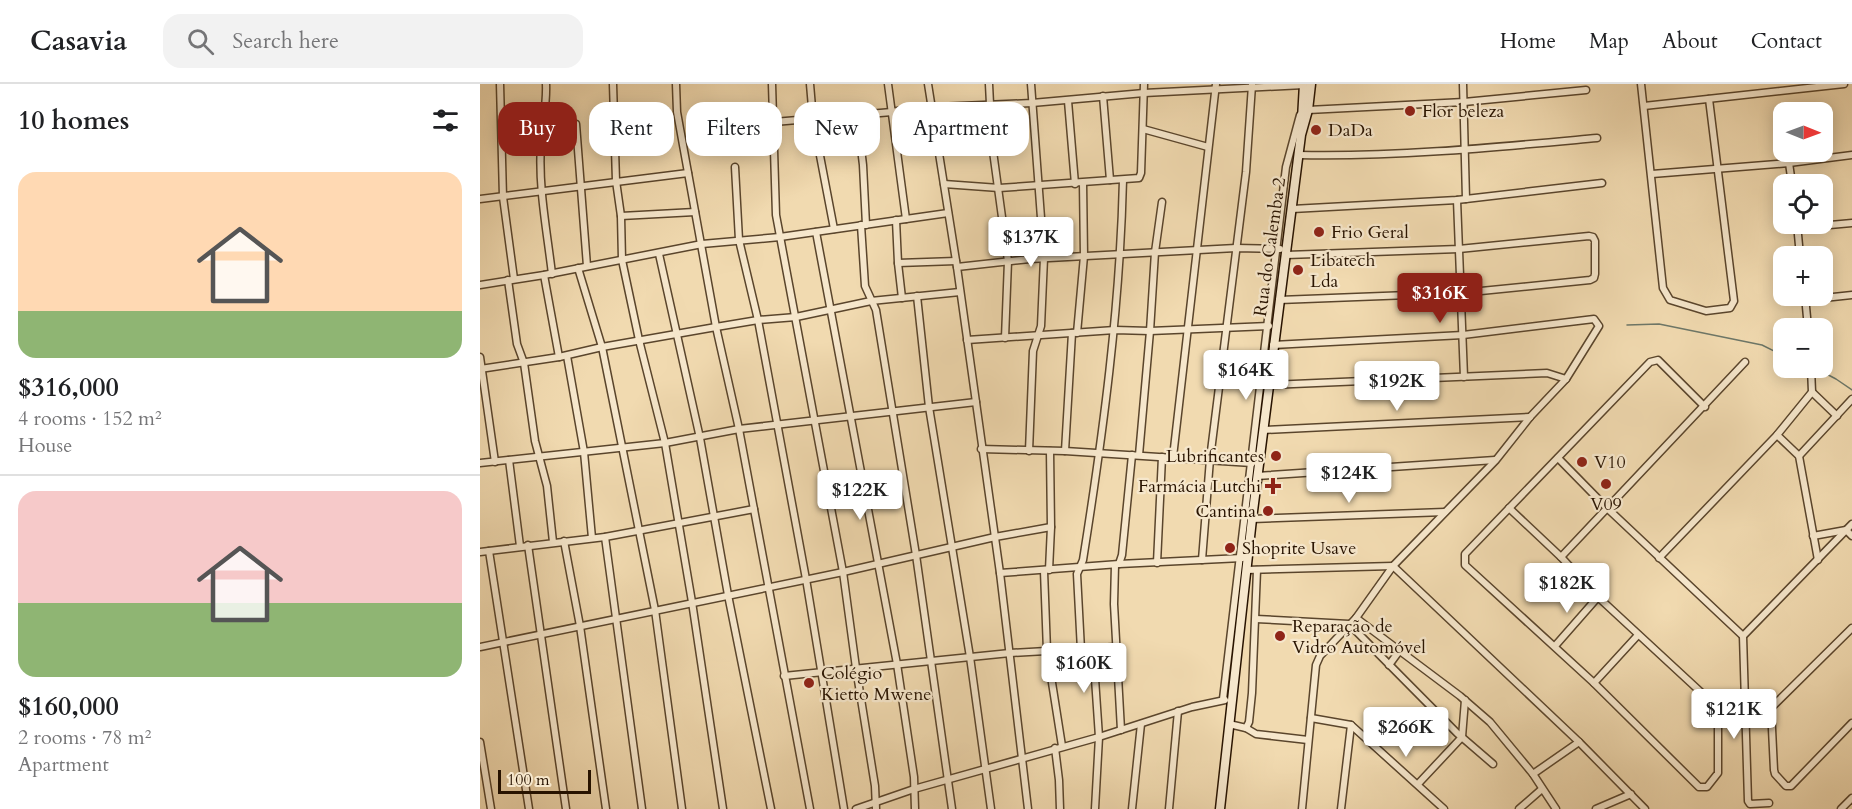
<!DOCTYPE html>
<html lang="en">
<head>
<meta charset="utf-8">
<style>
  :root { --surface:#fff; --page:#f2f2f2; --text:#202124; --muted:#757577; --line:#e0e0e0; --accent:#8f2418 }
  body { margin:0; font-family:Cardo,serif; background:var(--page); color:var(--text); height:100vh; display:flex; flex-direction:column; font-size:22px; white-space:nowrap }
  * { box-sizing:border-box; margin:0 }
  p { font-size:20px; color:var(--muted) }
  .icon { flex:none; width:33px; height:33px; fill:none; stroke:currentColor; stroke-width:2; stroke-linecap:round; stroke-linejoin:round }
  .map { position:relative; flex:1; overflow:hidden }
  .details { display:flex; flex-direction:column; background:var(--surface); width:480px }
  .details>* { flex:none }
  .guide { position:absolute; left:18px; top:18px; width:570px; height:54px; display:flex; gap:12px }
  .needle { width:39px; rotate:91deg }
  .tools { position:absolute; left:1293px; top:18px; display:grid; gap:12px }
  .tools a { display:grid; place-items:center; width:60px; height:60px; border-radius:12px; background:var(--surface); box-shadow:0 3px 15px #0003; font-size:30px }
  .scale { position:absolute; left:18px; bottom:15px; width:93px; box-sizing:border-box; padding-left:6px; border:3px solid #281300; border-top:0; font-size:16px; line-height:21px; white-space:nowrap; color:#281300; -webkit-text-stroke:4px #f6e7cc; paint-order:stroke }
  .price { position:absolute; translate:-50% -51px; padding:0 14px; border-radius:6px; background:#fff; color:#222; font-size:20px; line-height:39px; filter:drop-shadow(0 2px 3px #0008) }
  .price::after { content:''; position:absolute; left:50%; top:36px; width:18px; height:14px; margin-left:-9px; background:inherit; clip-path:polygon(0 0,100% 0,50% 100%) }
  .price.active { background:var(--accent); color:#fff }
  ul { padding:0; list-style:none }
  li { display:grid; align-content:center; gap:12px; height:318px; padding:0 18px }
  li+li { border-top:2px solid var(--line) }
  li span { display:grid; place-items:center; height:186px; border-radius:18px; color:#555 }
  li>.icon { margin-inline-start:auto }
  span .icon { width:108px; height:108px; fill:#fffc; stroke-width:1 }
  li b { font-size:26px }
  h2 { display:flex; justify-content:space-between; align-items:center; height:72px; padding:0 18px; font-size:26px }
  .tag { padding:0 21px; border-radius:18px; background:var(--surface); box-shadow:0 3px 15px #0003; font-size:21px; line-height:54px }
  .tag.active { background:var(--accent); color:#fff }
  header { display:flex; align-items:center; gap:36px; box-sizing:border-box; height:84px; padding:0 30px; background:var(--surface); border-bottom:2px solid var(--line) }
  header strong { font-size:28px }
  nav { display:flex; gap:33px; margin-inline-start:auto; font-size:21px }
  .search { width:420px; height:54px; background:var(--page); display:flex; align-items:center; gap:15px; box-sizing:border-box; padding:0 21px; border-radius:18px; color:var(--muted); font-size:22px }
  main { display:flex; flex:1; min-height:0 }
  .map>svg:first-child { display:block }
</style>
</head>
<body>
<header>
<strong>Casavia</strong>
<div class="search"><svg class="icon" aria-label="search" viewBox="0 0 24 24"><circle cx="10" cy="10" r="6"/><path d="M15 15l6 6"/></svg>Search here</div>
<nav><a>Home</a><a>Map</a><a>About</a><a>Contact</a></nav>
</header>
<main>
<section class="details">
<h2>10 homes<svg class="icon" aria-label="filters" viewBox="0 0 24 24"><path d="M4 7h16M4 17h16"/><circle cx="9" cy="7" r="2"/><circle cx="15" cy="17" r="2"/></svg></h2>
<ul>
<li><span style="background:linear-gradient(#ffd9b3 75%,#8fb573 0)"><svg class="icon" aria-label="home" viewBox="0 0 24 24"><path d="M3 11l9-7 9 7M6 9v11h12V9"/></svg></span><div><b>$316,000</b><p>4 rooms · 152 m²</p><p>House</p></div></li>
<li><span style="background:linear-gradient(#f6c9c9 60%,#8fb573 0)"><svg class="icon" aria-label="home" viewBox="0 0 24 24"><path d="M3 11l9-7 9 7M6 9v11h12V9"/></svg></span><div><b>$160,000</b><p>2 rooms · 78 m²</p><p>Apartment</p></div></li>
</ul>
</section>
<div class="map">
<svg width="1372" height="725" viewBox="0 0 1372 725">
  <rect width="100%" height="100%" fill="#f1dab0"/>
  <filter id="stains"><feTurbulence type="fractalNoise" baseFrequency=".00333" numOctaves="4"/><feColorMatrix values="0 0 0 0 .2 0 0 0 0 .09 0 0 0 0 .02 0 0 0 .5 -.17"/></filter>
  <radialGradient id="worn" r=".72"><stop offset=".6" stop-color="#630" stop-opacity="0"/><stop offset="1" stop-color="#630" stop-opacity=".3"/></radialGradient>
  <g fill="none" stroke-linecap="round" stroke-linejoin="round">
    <g stroke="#6d7768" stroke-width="1.5">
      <polyline points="1147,241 1179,240 1282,261 1304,272"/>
      <polyline points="1337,285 1356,295 1372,306"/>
    </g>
    <g stroke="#5a452c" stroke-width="9">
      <g id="street">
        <polyline points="20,0 23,113 34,195"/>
        <path d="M 66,0 C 67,21 62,40 61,60 C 58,103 67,147 72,190"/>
        <polyline points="133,0 136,97 141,132 142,176 159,256 185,359 212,518 243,725"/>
        <polyline points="196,0 197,28 236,243 259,345 330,725"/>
        <polyline points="292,0 296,131 363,488 376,584 395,702 396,725"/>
        <polyline points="330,0 333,35 354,145"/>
        <polyline points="408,0 426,135"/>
        <polyline points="448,0 477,183 520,489 548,725"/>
        <polyline points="509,0 512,60 528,177 525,254"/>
        <polyline points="983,0 986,115"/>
        <polyline points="1161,0 1183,204 1190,216 1226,227 1250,224 1254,217 1229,15"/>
        <polyline points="623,12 630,96"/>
        <polyline points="588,17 595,100"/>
        <polyline points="1164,22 1364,0"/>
        <polyline points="828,26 984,18 1106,6"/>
        <polyline points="377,31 383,81 386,141"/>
        <polyline points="294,38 412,28 434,24 552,19 664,9 824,1"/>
        <polyline points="96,40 107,182"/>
        <polyline points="663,45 728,63"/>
        <polyline points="457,62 512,60"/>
        <path d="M 819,71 C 918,73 1018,63 1117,54"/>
        <polyline points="1309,79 1312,100"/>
        <polyline points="255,83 259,156 278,236 326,495 364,725"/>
        <polyline points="1172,90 1309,79 1372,71"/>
        <polyline points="464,100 519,104 659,94 661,89 664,0"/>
        <polyline points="0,115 208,89"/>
        <polyline points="977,116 984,293"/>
        <polyline points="812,125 977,116 1122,99"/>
        <polyline points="141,132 215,128"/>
        <polyline points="416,136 418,179 422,214"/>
        <polyline points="1317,140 1320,172"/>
        <polyline points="381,141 385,202 396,226 436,471 472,725"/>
        <polyline points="1317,144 1372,139"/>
        <polyline points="336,148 417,580 434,693 435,725"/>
        <polyline points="179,170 220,354 248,511 291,725"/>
        <polyline points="418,179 476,177"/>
        <polyline points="477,183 550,175 756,164 800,165"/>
        <polyline points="98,184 122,263 175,526 202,725"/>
        <polyline points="64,191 79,273"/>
        <polyline points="28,196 37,260 44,279 55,357 67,402 73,458"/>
        <polyline points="0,201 64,191 222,160 300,153 468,129"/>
        <polyline points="437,212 449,323 490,573 511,725"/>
        <polyline points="1325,212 1328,244"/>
        <polyline points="799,216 981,209 1110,196 1114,194 1115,190 1115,157 1113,153 1109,152 979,165 806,171"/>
        <polyline points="1325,216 1372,211"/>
        <polyline points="597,249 604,172 603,99"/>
        <polyline points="487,256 635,246 670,247 789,242"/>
        <polyline points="793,261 983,251 1114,235 1119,242 1086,295 1050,333 1016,376 913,482 876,534 840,572 836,581 822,725"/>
        <polyline points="87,272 104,368 112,454"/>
        <polyline points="0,273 15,378"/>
        <polyline points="0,285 79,273 122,263 236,243 278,236 316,233 391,217 480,208"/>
        <polyline points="789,301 1067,289 1086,295"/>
        <polyline points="1332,308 1357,332"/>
        <polyline points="1225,323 1178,276 1170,278 985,470 985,481 1114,599 1219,703 1227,703 1238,689 1238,624"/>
        <polyline points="783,346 1050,333"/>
        <polyline points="1297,351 1319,372 1338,476"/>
        <polyline points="501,365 585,367 772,379"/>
        <polyline points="549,367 553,267 561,242 564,174 551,0"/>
        <polyline points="585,367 592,249"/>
        <polyline points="659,371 670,247 675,168 682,118"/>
        <polyline points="1319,372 1372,315"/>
        <polyline points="693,373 736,0"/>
        <polyline points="1078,374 1127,424 1263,552"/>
        <polyline points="29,376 40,462"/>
        <polyline points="0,379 185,359 259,345 496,318"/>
        <polyline points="777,392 1015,376"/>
        <polyline points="1029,424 1081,473 1118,513 1238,624 1291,624 1294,686 1295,690 1306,702 1311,702 1372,639"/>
        <polyline points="772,435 965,428"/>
        <polyline points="1333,452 1366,446 1372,452"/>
        <polyline points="125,453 162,725"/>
        <polyline points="84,457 100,542 126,725"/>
        <polyline points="48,461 86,725"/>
        <polyline points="9,467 49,725"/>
        <polyline points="0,468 125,453 274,425"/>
        <polyline points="1081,473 1265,278"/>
        <polyline points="1179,474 1297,351 1332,308 1331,284"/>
        <polyline points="722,476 730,375 766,88 772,1"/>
        <polyline points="677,479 682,373"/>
        <polyline points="639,480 642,471 652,371"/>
        <polyline points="635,481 634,520 641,646"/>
        <polyline points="913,482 1099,658 1165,725"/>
        <polyline points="569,486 571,443 570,367"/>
        <polyline points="766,486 913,482"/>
        <polyline points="564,487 567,567 582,662"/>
        <polyline points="520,489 639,480 762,474"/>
        <polyline points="876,534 980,612 1010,638 1053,690 1076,725"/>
        <polyline points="776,535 869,540 977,649 1013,680"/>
        <polyline points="1075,562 1118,513"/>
        <polyline points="0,563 363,488 515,453 571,443"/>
        <polyline points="613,565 619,653 615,725"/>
        <path d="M 601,566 L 597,490 L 603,476 C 623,350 640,224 643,96"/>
        <polyline points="909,581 920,566"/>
        <polyline points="304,592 530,569 636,563"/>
        <polyline points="1114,599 1158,551"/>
        <polyline points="743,615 806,83 820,31"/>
        <polyline points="1291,624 1372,544"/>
        <polyline points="831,634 871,641 964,725"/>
        <polyline points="749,640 766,644 776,650 828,656"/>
        <polyline points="766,644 769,638 772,609 777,486"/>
        <polyline points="0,658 11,725"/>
        <polyline points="575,664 579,696 580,725"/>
        <polyline points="1053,690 1099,658"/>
        <polyline points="938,700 982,653 985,616"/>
        <polyline points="1289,719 1270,720 1268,717 1263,552 1372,440"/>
        <polyline points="376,725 434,705 619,653 712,623 745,616"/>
        <polyline points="652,725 661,640"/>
        <polyline points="689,725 698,627"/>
        <polyline points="861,725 871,641"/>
        <polyline points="1039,725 1062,705"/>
        <polyline points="1116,725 1151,710"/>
        <polyline points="1361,725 1372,714"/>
      </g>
    </g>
    <g stroke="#281300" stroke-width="11">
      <g id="secondary">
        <polyline points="822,35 824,0"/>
        <polyline points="740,725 772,435 821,51 828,26 831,0"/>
      </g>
    </g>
    <use href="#street" stroke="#f6e7cc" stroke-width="6"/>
    <use href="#secondary" stroke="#f6e7cc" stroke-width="8"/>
  </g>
  <g fill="#8f2418" stroke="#f6e7cc" stroke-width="2">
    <circle cx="930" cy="27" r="6"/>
    <circle cx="836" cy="46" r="6"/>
    <circle cx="839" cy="148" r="6"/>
    <circle cx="818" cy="186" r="6"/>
    <circle cx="796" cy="372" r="6"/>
    <circle cx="1102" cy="378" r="6"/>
    <circle cx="1126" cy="400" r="6"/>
    <path d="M790 393h6v6h6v6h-6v6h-6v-6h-6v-6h6z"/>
    <circle cx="788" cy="427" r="6"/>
    <circle cx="750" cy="464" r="6"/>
    <circle cx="800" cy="552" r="6"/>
    <circle cx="329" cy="599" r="6"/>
  </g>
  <g text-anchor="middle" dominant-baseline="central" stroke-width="4.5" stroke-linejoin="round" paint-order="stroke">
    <g font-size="18" fill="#281300" stroke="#f6e7cc" text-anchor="start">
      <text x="942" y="27">Flor beleza</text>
      <text x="848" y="46">DaDa</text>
      <text x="851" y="148">Frio Geral</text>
      <text x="830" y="176">Libatech<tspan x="830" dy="21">Lda</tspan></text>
      <text x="784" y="372" text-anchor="end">Lubrificantes</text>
      <text x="1114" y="378">V10</text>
      <text x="781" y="402" text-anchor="end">Farmácia Lutchi</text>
      <text x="1126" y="420" text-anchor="middle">V09</text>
      <text x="776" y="427" text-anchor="end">Cantina</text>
      <text x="762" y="464">Shoprite Usave</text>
      <text x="812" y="542">Reparação de<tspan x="812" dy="21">Vidro Automóvel</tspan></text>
      <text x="341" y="589">Colégio<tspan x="341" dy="21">Kietto Mwene</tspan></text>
    </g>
    <g font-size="18" fill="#281300" stroke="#f6e7cc">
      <text transform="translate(790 163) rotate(-82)">Rua do Calemba 2</text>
    </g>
  </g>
  <rect width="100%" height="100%" filter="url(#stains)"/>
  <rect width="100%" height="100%" fill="url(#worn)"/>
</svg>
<div class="tools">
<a><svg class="needle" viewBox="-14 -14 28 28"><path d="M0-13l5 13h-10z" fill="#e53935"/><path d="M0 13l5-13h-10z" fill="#757577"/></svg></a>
<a><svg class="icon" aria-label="locate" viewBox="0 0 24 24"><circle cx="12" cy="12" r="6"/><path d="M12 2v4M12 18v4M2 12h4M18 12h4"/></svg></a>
<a>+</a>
<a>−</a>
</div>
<div class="scale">100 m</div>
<b class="price" style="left:551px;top:184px">$137K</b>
<b class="price active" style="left:960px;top:240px">$316K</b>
<b class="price" style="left:766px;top:317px">$164K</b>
<b class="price" style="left:917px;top:328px">$192K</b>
<b class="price" style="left:869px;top:420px">$124K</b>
<b class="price" style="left:380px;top:437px">$122K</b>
<b class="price" style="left:1087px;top:530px">$182K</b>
<b class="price" style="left:604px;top:610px">$160K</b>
<b class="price" style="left:1254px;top:656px">$121K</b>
<b class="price" style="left:926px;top:674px">$266K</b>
<div class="guide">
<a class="tag active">Buy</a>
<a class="tag">Rent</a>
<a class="tag">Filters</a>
<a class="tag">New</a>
<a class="tag">Apartment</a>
</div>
</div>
</main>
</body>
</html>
